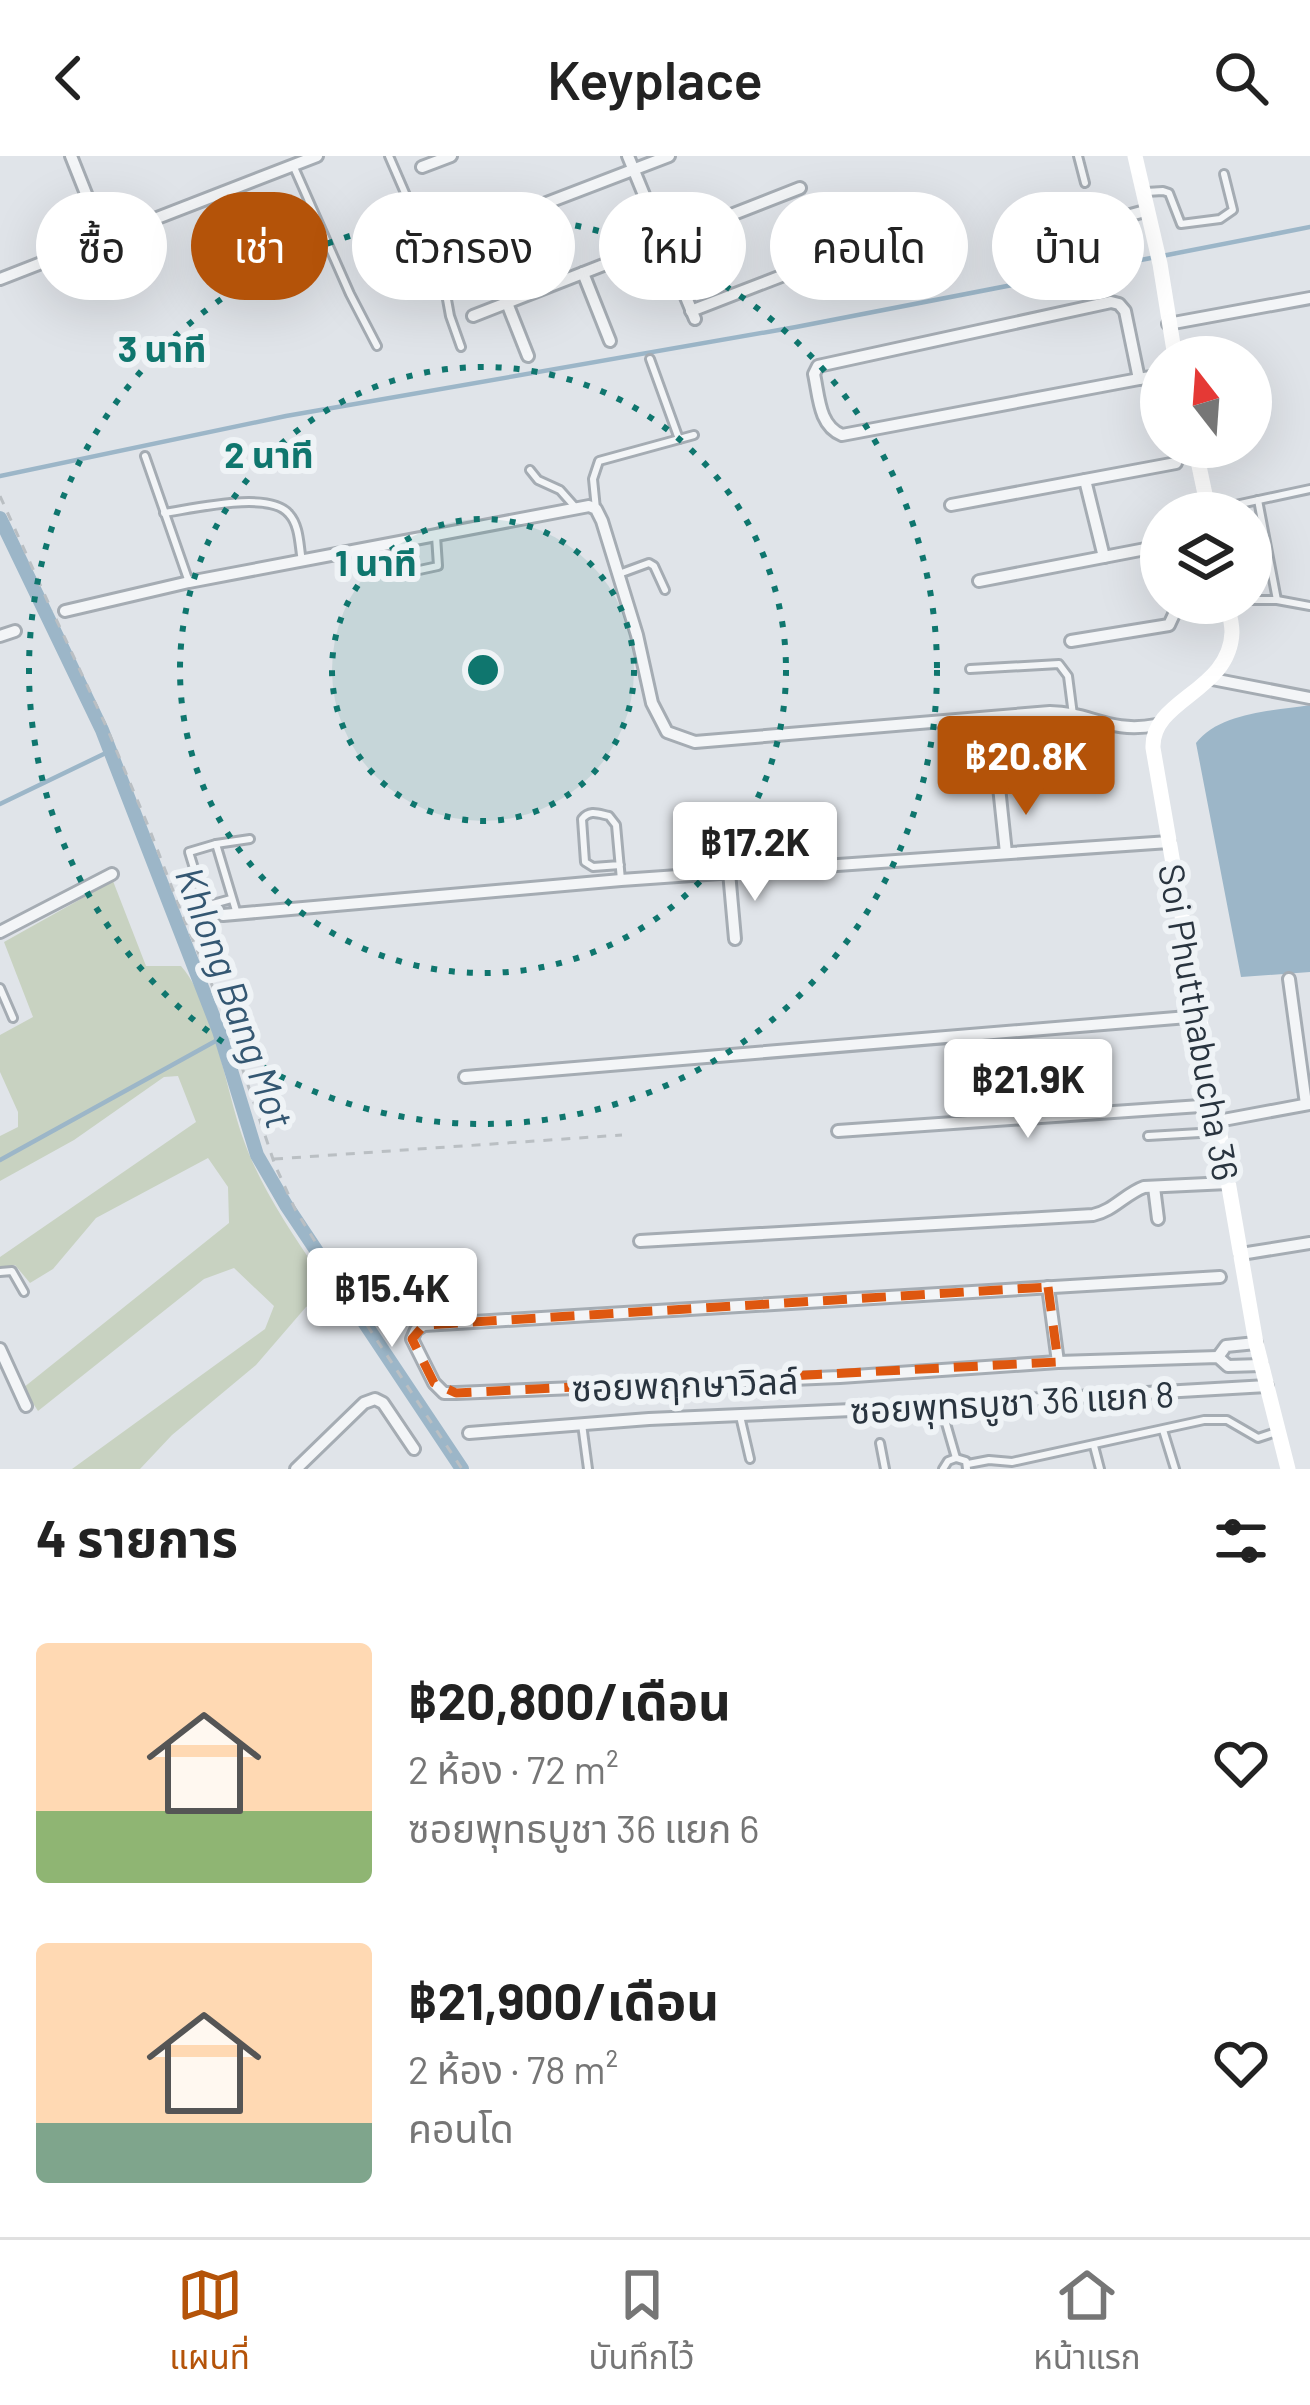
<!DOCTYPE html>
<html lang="th">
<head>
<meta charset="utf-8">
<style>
  :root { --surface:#fff; --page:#f6f6f6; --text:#222; --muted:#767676; --line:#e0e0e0; --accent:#b45309 }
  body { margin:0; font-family:Barlow,"Noto Sans Thai",sans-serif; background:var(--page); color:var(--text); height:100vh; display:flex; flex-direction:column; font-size:45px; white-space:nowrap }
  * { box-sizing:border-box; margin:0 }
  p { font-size:39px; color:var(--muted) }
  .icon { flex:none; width:66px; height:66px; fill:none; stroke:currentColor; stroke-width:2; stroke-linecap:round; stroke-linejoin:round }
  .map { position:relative; height:1313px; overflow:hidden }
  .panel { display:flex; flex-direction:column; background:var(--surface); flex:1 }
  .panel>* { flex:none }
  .hud { position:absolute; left:36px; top:36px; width:1239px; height:108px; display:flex; gap:24px }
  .needle { width:78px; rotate:343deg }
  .buttons { position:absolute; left:1140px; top:180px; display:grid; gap:24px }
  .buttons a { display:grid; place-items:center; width:132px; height:132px; border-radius:50%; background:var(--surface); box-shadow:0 12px 48px #0002; font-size:60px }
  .price { position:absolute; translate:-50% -102px; padding:0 27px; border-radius:12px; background:#fff; color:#222; font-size:39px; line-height:78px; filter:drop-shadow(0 3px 6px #0008) }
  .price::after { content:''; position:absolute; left:50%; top:72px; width:36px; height:27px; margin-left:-18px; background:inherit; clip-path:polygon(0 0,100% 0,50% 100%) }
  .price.on { background:var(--accent); color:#fff }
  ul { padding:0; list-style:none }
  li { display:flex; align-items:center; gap:36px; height:300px; padding:0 36px }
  li span { display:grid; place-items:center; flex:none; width:336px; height:240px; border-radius:12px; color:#555 }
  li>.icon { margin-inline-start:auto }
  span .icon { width:144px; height:144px; fill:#fffc; stroke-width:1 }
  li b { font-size:51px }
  h2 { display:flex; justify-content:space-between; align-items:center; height:144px; padding:0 36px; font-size:51px }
  .tag { padding:0 42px; border-radius:54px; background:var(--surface); box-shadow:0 12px 48px #0002; font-size:42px; line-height:108px }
  .tag.on { background:var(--accent); color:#fff }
  header { display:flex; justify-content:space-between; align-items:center; height:156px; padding:0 36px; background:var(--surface); font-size:54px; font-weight:600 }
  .tab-bar { display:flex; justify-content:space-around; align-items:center; height:168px; border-top:3px solid var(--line); background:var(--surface); font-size:33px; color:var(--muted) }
  .tab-bar a { display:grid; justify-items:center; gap:6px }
  .tab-bar .on { color:var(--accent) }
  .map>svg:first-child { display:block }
</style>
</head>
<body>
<header><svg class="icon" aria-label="back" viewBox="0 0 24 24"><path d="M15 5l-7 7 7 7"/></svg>Keyplace<svg class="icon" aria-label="search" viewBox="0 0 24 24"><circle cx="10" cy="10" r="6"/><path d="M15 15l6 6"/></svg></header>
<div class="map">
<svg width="1310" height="1313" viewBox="0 0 1310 1313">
  <rect width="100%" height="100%" fill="#e0e4e9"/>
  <path fill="#c8d2c1" d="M 113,725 L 146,810 L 181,810 C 214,848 226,936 244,985 C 264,1040 301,1090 333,1138 L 306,1151 L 256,1209 L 172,1279 L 140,1313 L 72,1313 L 265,1173 L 274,1150 L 234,1112 L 204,1123 L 38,1255 L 23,1232 L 229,1067 L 228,1031 L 208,1002 L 96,1062 L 53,1113 L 30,1127 L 15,1109 L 0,1114 L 0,1101 L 196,966 L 178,920 L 164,921 L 74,984 L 0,1025 L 0,980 L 18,971 L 18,956 L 0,916 L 0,879 L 33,861 L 4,786 Z"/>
  <path fill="#9cb6c8" d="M 1310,549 L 1310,816 L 1241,821 L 1196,587 C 1220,556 1274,555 1310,549 Z"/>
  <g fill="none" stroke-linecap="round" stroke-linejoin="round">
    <g stroke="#9cb6c8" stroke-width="4.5">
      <polyline points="1162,100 1310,71"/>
      <polyline points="0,320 286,260 796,171 1151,102"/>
      <polyline points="0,648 110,595"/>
      <polyline points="0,1004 221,882"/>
    </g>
    <polyline stroke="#9cb6c8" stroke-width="14" points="0,362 102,574 219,875 257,999 286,1049 462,1313"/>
    <g stroke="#a5acb3" stroke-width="12">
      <g id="lane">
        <polyline points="389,0 444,127 450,160 461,191"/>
        <polyline points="1078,0 1085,27"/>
        <polyline points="293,9 350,138 377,190"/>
        <polyline points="1146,36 1163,35 1169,37 1181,68 1220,63 1233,54 1224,18"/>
        <polyline points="650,203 679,283"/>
        <polyline points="145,300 189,426"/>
        <polyline points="530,314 538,324 560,334 576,352"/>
        <polyline points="1258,344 1277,444"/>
        <polyline points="596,353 593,323 599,305 694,279"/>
        <polyline points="1212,354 1310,333"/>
        <path d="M 164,357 C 192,353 270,334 289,358 C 300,370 299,390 302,405"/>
        <polyline points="410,416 438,410 436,380"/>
        <polyline points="619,418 649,407 654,410 665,434"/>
        <polyline points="1251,444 1277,444 1310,450"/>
        <polyline points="970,513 1059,508 1068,520 1073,559"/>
        <polyline points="216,688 189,696 204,745 213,748 231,743"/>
        <path d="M 620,709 L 593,711 L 585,706 L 582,663 C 590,653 599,658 609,660 L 616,669 L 621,724"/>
        <polyline points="237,758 216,688 250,683"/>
        <polyline points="0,832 13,862"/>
        <polyline points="1148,980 1217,976"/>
        <polyline points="0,1116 12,1115 24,1136"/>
        <polyline points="941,1250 956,1302"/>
        <polyline points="740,1260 750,1303"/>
        <polyline points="582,1268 588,1313"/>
        <polyline points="1163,1274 1175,1313"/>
        <polyline points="880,1287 885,1313"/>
        <polyline points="1094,1290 1100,1313"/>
        <polyline points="968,1308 989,1304 1012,1306 1204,1264 1227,1264 1258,1282 1276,1276"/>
        <polyline points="943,1313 948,1305 956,1302 966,1305 967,1313"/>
      </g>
    </g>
    <g stroke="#a5acb3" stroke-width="16">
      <g id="street">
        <polyline points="71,0 104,83"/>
        <polyline points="628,0 695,163"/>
        <polyline points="422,11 451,0"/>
        <polyline points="450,84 669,0"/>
        <polyline points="1114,84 1110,68 1112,64 1145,55"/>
        <polyline points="583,117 610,185"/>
        <polyline points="0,123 317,0"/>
        <path d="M 1111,146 L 1119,148 L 1125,155 L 1139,223 L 842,279 C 819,270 819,241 814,218 L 818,210 Z"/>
        <polyline points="507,147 528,200"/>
        <polyline points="691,155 828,102"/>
        <polyline points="473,160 800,32"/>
        <polyline points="1168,168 1310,142"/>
        <polyline points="1139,223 1161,219"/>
        <polyline points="1085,324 1104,401"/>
        <polyline points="951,349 1176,307"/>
        <polyline points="979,425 1161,390"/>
        <path d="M 65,455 L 189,426 L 589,350 L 596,353 L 602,365 L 637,479 L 652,547 L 667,576 L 695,586 L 1050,556 C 1090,556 1109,578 1156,569"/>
        <polyline points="0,480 15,475"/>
        <polyline points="1071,485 1169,469 1175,456 1175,447"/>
        <polyline points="1212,523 1310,542"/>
        <polyline points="999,631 1006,697"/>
        <polyline points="729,716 735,783"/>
        <polyline points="223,759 621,724 1169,686"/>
        <polyline points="0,776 112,718"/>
        <polyline points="1289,823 1306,948"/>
        <polyline points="465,921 1200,860"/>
        <polyline points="1218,965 1309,948"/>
        <polyline points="838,975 1215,949"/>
        <polyline points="1154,1031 1158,1063"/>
        <path d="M 640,1085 L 1093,1059 C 1113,1055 1125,1038 1144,1031 L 1228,1027"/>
        <polyline points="1241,1098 1310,1087"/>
        <polyline points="1220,1121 424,1169 416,1174 412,1183 434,1227 444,1237 456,1237 840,1221 1058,1206 1218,1201 1228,1210 1261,1209"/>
        <polyline points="1048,1131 1058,1206"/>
        <polyline points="0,1193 26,1250"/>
        <polyline points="1218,1201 1226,1190 1256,1187"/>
        <polyline points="469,1277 649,1263 852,1254 1267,1230"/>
        <polyline points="296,1313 364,1247 375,1243 383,1247 414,1293"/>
      </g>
    </g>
    <g stroke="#babfc3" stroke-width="3" stroke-dasharray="9 9" stroke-linecap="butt">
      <polyline points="0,340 52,455"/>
      <polyline points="56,463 107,572 149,672 184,763 223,855 275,1009 295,1053 363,1163 462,1313"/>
      <polyline points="274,1003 622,979"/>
    </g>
    <use href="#lane" stroke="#f3f5f7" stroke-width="6"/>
    <use href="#street" stroke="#f3f5f7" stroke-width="10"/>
    <g stroke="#fff" stroke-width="15">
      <polyline points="1135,0 1160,108 1175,201"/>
      <polyline points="1195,291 1209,357"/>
      <path d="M 1227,447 C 1229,456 1232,467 1232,476 C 1230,536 1151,543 1153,592 L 1256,1187 L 1288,1313"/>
    </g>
  </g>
  <path fill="none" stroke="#de570f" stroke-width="9" stroke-dasharray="24 15" stroke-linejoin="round" d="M 1048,1131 L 1058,1206 L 456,1237 L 434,1227 L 412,1183 L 424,1169 Z"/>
  <circle cx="483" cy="514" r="151" fill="#0f766e" fill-opacity=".12"/>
  <g fill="none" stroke="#0f766e" stroke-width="6" stroke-dasharray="6 12">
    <circle cx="483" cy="514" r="151"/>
    <circle cx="483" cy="514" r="303"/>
    <circle cx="483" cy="514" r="454"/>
  </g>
  <g text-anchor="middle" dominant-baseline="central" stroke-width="12" stroke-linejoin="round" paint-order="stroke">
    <g font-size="36" fill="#29343f" stroke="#eff3f6">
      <text transform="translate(1200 866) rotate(80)">Soi Phutthabucha 36</text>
      <text transform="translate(685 1227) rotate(-2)">ซอยพฤกษาวิลล์</text>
      <text transform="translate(1012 1245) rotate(-3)">ซอยพุทธบูชา 36 แยก 8</text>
    </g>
    <g font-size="39" font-style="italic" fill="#345772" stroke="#eff3f6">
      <text transform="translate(236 841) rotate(70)">Khlong Bang Mot</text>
    </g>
  </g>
  <circle cx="483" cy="514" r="18" fill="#0f766e" stroke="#eff3f6" stroke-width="6"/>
  <g font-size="36" text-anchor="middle" font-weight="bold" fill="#0f766e" stroke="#eff3f6" stroke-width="12" stroke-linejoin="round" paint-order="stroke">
    <text x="162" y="206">3 นาที</text>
    <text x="269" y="312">2 นาที</text>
    <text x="376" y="420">1 นาที</text>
  </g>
</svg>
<div class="buttons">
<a><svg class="needle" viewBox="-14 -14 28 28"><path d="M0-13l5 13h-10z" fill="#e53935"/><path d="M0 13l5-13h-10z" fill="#767676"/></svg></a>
<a><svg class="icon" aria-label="layers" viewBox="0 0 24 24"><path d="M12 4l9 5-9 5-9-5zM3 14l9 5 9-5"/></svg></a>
</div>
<b class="price on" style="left:1026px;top:662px">฿20.8K</b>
<b class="price" style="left:755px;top:748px">฿17.2K</b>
<b class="price" style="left:1028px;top:985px">฿21.9K</b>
<b class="price" style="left:392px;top:1194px">฿15.4K</b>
<div class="hud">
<a class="tag">ซื้อ</a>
<a class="tag on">เช่า</a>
<a class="tag">ตัวกรอง</a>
<a class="tag">ใหม่</a>
<a class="tag">คอนโด</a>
<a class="tag">บ้าน</a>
</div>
</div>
<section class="panel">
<h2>4 รายการ<svg class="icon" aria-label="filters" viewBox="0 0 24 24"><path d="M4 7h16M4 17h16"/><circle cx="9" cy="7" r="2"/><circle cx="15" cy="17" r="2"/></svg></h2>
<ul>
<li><span style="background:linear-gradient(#ffd9b3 70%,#8fb573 0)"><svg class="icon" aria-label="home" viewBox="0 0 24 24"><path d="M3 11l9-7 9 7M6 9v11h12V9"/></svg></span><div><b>฿20,800/เดือน</b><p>2 ห้อง · 72 m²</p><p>ซอยพุทธบูชา 36 แยก 6</p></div><svg class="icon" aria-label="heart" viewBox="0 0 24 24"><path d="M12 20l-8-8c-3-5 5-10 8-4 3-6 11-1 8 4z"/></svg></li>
<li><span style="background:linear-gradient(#ffd9b3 75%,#7fa58c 0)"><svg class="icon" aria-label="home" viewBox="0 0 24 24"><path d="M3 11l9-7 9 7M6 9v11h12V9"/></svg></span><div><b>฿21,900/เดือน</b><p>2 ห้อง · 78 m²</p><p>คอนโด</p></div><svg class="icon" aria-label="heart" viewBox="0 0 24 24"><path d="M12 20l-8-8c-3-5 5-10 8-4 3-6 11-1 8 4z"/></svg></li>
</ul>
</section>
<nav class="tab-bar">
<a class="on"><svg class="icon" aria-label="map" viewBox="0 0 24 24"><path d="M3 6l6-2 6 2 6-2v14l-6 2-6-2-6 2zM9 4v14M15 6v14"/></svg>แผนที่</a>
<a><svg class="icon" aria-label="saved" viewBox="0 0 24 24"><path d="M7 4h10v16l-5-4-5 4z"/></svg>บันทึกไว้</a>
<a><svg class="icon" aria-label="home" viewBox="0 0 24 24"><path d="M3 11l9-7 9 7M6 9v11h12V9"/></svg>หน้าแรก</a>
</nav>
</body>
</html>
